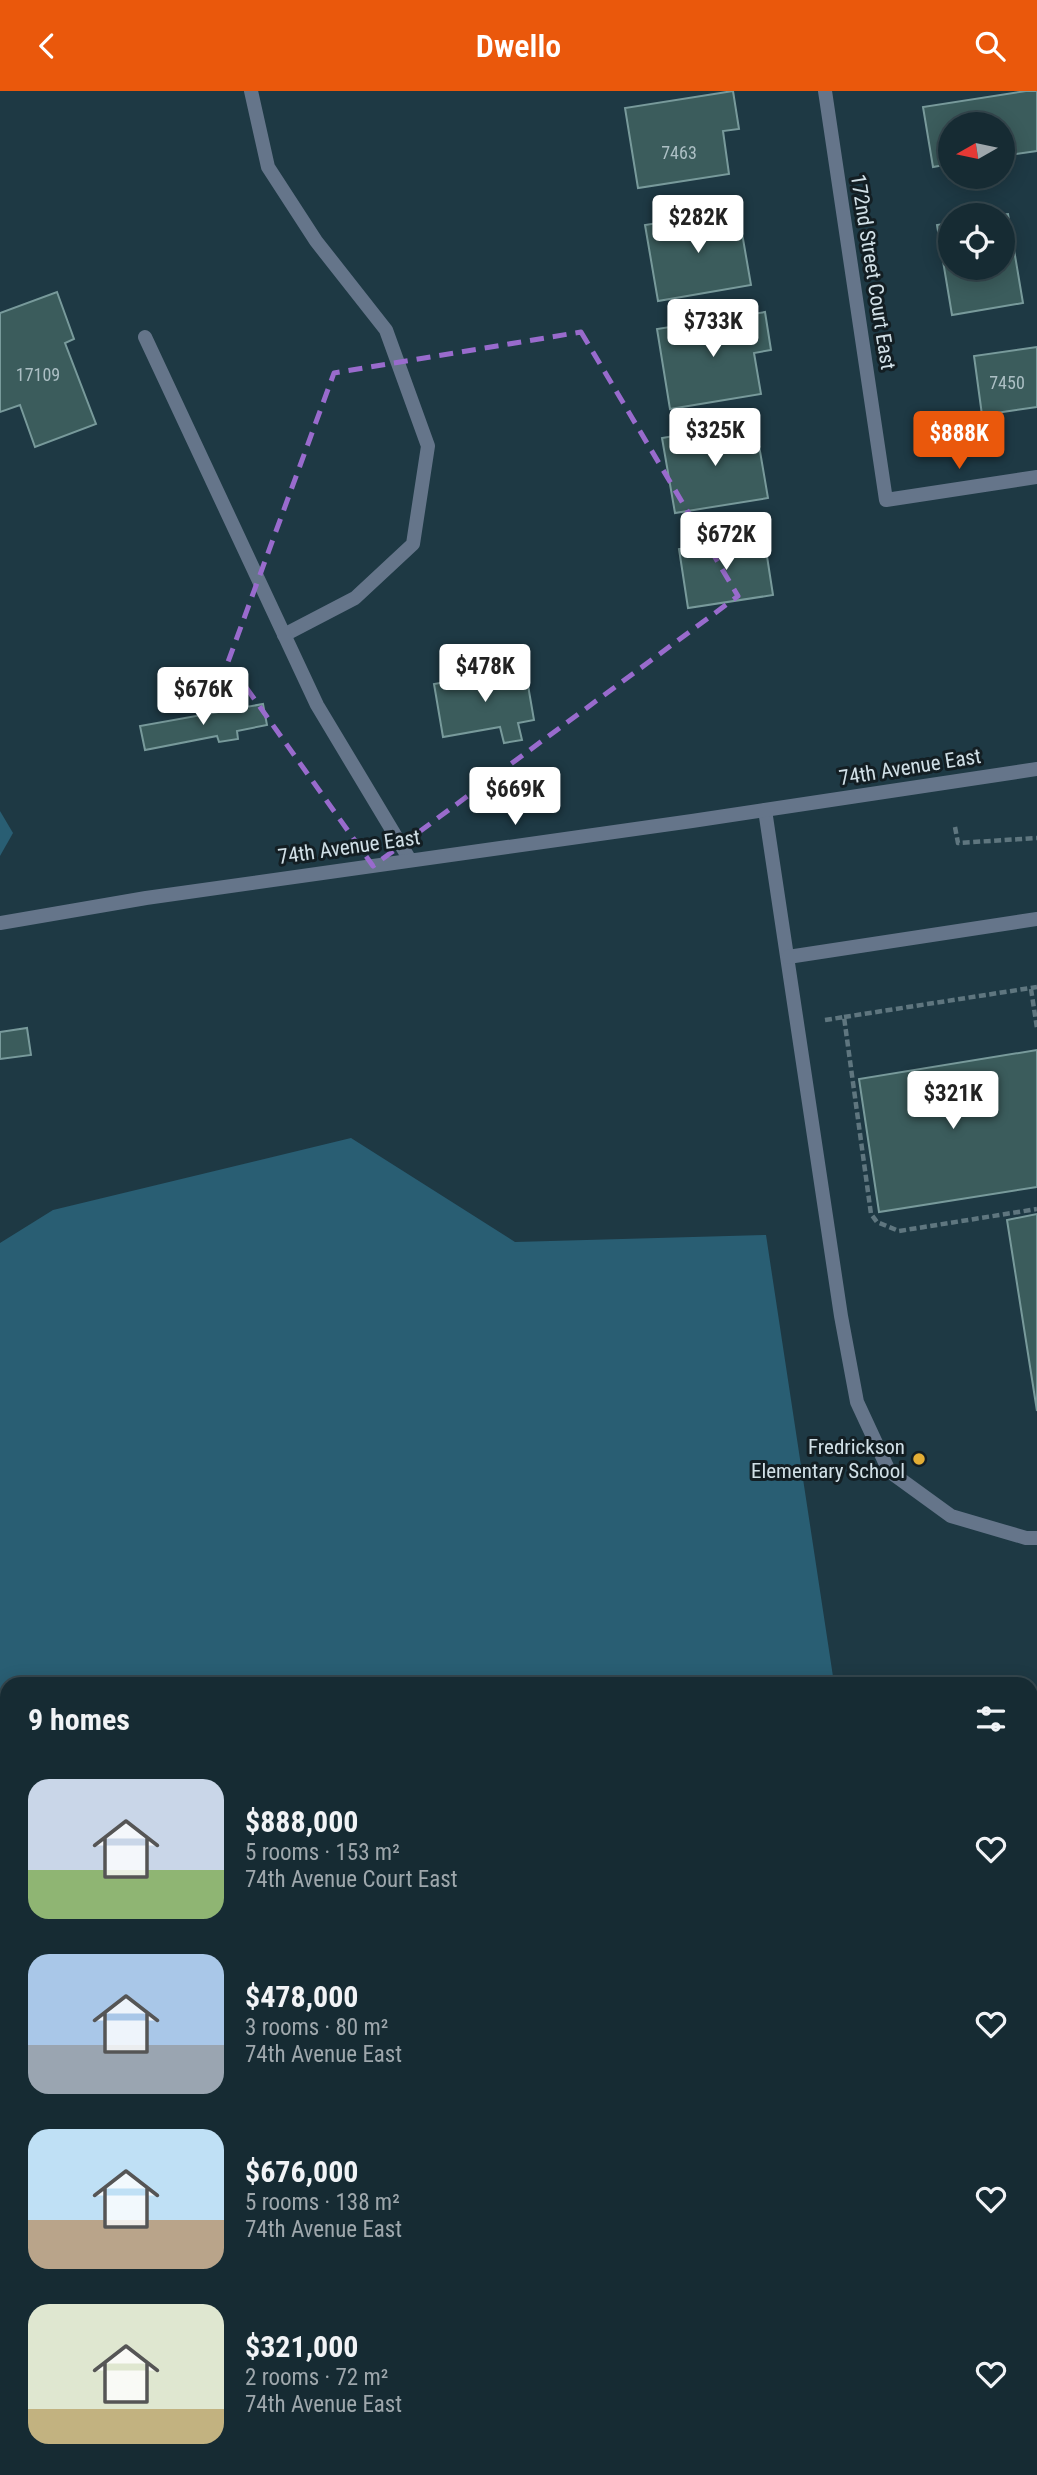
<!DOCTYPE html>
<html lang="en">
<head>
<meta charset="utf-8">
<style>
  :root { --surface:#162b33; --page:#23373f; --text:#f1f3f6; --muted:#9ea7ac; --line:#35474e; --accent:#ea580c }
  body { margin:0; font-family:"Roboto Condensed",sans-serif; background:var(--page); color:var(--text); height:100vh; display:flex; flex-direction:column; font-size:26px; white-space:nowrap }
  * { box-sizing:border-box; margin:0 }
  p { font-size:23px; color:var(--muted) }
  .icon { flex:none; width:38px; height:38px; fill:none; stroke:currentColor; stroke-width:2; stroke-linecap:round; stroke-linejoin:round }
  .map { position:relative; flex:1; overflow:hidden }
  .panel { position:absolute; left:0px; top:1586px; width:1038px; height:800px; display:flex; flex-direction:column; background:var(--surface); border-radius:21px 21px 0 0; box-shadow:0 4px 18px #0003,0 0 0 2px var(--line) }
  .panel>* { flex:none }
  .needle { width:46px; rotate:261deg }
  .buttons { position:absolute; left:938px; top:21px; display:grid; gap:14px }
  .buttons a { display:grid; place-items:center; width:77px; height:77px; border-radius:50%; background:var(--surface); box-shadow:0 4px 18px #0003,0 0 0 2px var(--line); font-size:35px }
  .price { position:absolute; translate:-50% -60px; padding:0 16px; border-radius:7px; background:#fff; color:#222; font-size:23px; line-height:46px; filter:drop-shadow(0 2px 4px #0008) }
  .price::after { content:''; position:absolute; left:50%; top:42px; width:21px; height:16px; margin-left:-10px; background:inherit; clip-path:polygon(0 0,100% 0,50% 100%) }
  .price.on { background:var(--accent); color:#fff }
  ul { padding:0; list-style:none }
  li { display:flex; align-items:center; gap:21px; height:175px; padding:0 28px }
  li span { display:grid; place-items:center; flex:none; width:196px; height:140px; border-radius:21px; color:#555 }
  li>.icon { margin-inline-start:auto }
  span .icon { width:84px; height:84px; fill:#fffc; stroke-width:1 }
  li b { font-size:30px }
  h2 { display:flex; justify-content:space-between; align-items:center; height:84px; padding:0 28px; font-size:30px }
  header { display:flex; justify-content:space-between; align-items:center; height:91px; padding:0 28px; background:var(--accent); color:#fff; font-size:32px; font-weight:600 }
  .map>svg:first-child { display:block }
</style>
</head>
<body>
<header><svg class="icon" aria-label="back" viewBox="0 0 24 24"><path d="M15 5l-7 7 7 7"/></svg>Dwello<svg class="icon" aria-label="search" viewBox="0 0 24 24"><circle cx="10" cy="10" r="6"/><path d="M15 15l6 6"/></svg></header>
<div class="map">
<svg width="1037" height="2384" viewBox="0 0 1037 2384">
  <rect width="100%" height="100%" fill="#1e3944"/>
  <g fill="#295e73">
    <polygon points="0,720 13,742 0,765"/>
    <polygon points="351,1047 515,1151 766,1144 834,1592 7,1592 7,2076 0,2076 0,1152 53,1119"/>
    <polygon points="1037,1898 1037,2384 792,2384 791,2378 1031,2378 1031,1899"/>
  </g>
  <polygon fill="#181340" points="1031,1646 1037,1648 1037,1778 1031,1779"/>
  <g fill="#3b5c5c" stroke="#789a9b" stroke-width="2">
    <polygon points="733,0 739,38 723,40 729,83 638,97 625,17"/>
    <polygon points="1026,0 1037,0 1037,60 1003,65 1003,33 950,33 950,73 933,76 923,16"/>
    <polygon points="738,119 751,194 658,210 645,134"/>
    <polygon points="1008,123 1023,212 952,224 937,134 950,132 950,177 1003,177 1003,124 999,124"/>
    <polygon points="57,201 74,248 65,252 96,333 35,356 20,314 0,321 0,222"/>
    <polygon points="765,221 771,259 754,262 761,303 670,318 657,238"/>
    <polygon points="1037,256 1037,316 982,324 974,265"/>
    <polygon points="755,331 768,407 675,422 662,347"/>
    <polygon points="764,446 773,504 688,517 679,458"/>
    <polygon points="525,577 534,629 518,632 522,649 504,652 500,636 443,646 434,593"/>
    <polygon points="263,613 267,634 237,640 238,648 219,651 217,645 145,659 140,635"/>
    <polygon points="27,937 31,964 0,968 0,941"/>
    <polygon points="1037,959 1037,1096 879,1121 859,988"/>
    <polygon points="1037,1123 1037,1320 1007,1129"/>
  </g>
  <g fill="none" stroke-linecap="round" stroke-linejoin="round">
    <g stroke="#5f767f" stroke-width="4.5" stroke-dasharray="7 3.5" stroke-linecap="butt">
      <polyline points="955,736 958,752 1037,747"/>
      <polyline points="1031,898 1037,937"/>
      <polyline points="844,926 1037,896"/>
      <polyline points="825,929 844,926 871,1123 877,1131 899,1140 1037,1118"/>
    </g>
    <g stroke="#65758a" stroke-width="14">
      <polyline points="251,0 268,76 316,150 386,239 428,355 413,453 355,507 284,544"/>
      <polyline points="145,246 317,614 410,769"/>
      <polyline points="765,719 841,1225 857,1311 889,1380 951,1425 1026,1447 1037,1447"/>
      <polyline points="788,866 1037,828"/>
    </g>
    <g stroke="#65758a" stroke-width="14">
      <polyline points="825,0 886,409 1037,386"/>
      <polyline points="0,832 146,807 692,730 1037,678"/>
    </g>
  </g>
  <path fill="none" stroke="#996bcd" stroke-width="5" stroke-dasharray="14 9" stroke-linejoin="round" d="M 581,241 L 738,505 L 373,775 L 228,571 L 334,282 Z"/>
  <circle fill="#e4ae35" stroke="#131e23" stroke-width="2.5" cx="919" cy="1368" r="7"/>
  <g text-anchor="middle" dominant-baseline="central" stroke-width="6" stroke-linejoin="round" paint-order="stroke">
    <g font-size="18" fill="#acbfc4">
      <text x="679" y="61">7463</text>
      <text x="38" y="283">17109</text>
      <text x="1007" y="291">7450</text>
    </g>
    <g font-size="21" fill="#d1e0e7" stroke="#131e23">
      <text transform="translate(873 181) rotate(81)">172nd Street Court East</text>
      <text transform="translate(910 676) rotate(-9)">74th Avenue East</text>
      <text transform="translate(349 756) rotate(-8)">74th Avenue East</text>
    </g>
    <g font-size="21" fill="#d1e0e7" stroke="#131e23" text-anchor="end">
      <text x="905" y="1356">Fredrickson<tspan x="905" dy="24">Elementary School</tspan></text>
    </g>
  </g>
</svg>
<div class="buttons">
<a><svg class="needle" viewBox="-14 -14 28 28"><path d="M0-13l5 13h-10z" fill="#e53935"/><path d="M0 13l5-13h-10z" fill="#9ea7ac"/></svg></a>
<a><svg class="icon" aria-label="locate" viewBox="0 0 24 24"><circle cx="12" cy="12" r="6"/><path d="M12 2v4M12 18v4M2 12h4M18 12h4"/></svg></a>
</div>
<b class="price" style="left:698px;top:164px">$282K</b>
<b class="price" style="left:713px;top:268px">$733K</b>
<b class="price" style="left:715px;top:377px">$325K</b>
<b class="price on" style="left:959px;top:380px">$888K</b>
<b class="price" style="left:726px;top:481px">$672K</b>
<b class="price" style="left:485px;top:613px">$478K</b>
<b class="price" style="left:203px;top:636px">$676K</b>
<b class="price" style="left:515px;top:736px">$669K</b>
<b class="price" style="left:953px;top:1040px">$321K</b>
<section class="panel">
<h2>9 homes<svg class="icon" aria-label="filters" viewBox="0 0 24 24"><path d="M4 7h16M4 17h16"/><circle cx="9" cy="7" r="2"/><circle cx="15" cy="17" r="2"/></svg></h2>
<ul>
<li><span style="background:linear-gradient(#c9d6e8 65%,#8fb573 0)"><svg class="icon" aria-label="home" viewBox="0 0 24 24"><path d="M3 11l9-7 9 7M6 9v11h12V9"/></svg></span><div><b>$888,000</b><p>5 rooms · 153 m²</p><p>74th Avenue Court East</p></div><svg class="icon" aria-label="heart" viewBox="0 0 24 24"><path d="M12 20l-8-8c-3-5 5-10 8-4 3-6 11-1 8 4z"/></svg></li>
<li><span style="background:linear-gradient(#a9c7e8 65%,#9aa5b1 0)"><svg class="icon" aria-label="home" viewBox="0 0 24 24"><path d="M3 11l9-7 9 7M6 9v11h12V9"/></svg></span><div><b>$478,000</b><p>3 rooms · 80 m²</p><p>74th Avenue East</p></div><svg class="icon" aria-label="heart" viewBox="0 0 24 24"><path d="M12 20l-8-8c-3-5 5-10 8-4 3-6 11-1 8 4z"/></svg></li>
<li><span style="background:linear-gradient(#bfe0f5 65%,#b9a48a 0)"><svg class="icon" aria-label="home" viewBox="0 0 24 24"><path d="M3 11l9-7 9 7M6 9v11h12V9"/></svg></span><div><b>$676,000</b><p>5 rooms · 138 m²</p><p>74th Avenue East</p></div><svg class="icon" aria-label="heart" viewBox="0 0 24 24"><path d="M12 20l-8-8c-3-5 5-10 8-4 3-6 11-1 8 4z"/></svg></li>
<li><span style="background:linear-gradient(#dfe7d0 75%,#c2b280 0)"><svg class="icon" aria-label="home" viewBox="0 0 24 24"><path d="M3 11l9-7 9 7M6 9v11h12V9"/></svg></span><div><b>$321,000</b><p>2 rooms · 72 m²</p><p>74th Avenue East</p></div><svg class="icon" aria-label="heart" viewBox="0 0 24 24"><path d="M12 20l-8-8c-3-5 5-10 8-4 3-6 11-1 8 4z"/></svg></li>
</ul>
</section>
</div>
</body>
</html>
